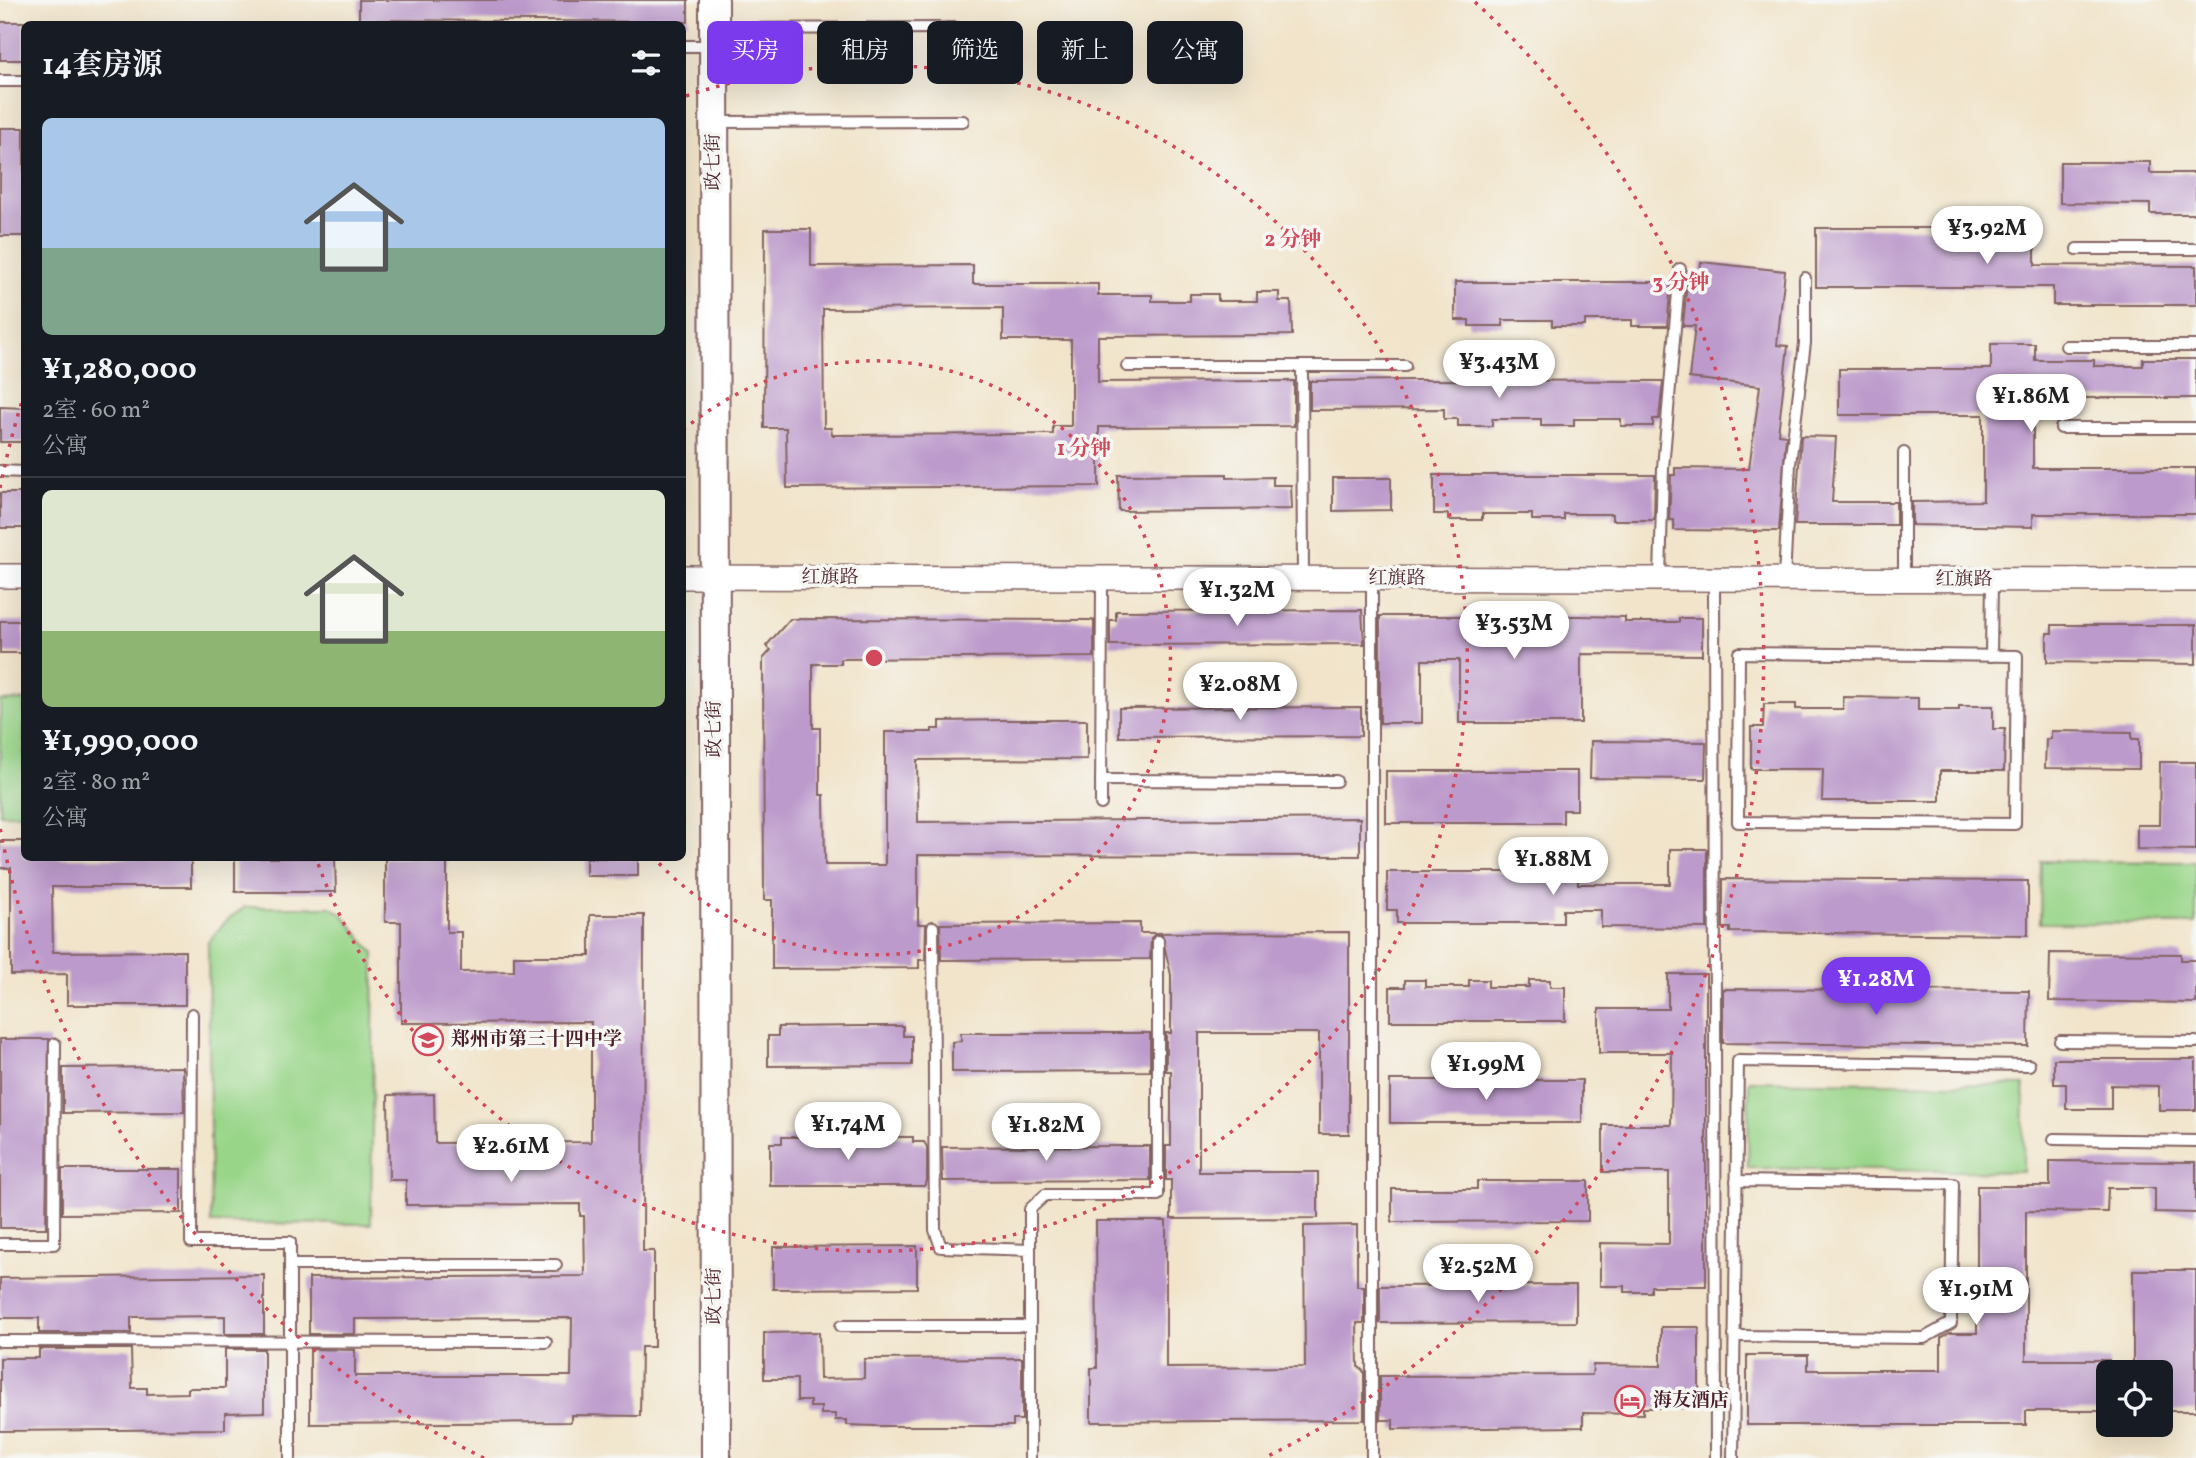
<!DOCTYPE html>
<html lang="zh">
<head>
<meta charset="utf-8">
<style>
  :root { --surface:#171b24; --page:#20242c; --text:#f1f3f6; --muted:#9ea1a6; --line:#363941; --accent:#7c3aed }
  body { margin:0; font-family:Vollkorn,"Noto Serif SC",serif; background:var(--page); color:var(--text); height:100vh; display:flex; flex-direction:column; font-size:26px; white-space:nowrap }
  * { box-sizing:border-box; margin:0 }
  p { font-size:23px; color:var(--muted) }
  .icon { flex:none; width:38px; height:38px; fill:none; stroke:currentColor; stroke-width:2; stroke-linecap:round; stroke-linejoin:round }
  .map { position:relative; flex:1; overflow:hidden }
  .drawer { position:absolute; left:21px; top:21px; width:665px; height:840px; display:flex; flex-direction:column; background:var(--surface); border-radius:10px; box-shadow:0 7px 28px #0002 }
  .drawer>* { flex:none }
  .top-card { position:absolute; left:707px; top:21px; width:665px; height:63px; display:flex; gap:14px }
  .tools { position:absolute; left:2096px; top:1360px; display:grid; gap:14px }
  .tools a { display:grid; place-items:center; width:77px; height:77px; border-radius:10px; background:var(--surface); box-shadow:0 7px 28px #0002; font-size:35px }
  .price { position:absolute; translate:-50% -60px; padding:0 16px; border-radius:24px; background:#fff; color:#222; font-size:23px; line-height:46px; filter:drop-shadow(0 2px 4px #0008) }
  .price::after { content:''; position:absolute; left:50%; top:42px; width:21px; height:16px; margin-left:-10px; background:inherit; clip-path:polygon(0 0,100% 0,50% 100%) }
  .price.selected { background:var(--accent); color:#fff }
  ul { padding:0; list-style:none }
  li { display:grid; align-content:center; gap:14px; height:371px; padding:0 21px }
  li+li { border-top:2px solid var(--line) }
  li span { display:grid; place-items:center; height:217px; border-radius:10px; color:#555 }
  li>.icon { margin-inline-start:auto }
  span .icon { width:126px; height:126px; fill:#fffc; stroke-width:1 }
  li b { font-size:30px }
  h2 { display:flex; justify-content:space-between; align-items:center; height:84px; padding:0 21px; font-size:30px }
  .chip { padding:0 24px; border-radius:10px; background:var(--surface); box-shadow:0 7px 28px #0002; font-size:24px; line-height:63px }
  .chip.selected { background:var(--accent); color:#fff }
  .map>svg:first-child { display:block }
</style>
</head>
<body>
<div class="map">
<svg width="2196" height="1458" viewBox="0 0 2196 1458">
  <rect width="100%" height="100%" fill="#f6f6f2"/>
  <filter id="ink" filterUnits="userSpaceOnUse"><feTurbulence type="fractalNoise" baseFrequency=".0143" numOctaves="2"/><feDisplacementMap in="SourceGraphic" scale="14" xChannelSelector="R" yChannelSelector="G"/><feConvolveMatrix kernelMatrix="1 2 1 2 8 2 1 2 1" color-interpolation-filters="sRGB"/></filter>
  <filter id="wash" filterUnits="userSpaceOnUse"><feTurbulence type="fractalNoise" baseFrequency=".00686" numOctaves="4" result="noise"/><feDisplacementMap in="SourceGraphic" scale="28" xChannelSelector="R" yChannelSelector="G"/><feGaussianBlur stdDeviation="1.57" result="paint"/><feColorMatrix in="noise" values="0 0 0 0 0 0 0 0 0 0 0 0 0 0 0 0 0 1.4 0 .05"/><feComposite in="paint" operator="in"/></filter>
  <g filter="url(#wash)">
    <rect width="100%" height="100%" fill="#f1e4ca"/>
    <g fill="#99d589" stroke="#727a5a" stroke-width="2">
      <polygon points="24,700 24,814 0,814 0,701"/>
      <polygon points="2041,861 2196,862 2196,924 2040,923"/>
      <polygon points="245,907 331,907 343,915 374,953 371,1224 211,1223 208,942 227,920"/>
      <polygon points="1749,1081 2024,1085 2023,1172 1748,1168"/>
    </g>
    <g id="blocks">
      <g fill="#bc9acb" fill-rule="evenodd">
        <polygon points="359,0 688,0 688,22 359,20"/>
        <rect x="0" y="22" width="24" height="38"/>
        <rect x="0" y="128" width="24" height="108"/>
        <polygon points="2060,162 2150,162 2150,173 2196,173 2196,214 2150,214 2150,204 2060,203"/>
        <polygon points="1816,228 2035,228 2035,265 2196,266 2196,305 2053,305 2053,287 1816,287"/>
        <path d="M 765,229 L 811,229 L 811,266 L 973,265 L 973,284 L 1098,284 L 1098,295 L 1152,295 L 1152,301 L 1190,301 L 1190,294 L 1218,294 L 1218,301 L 1257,301 L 1257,292 L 1279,292 L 1279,301 L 1291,301 L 1292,335 L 1098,336 L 1098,382 L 1294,381 L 1294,426 L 1099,427 L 1099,486 L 787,488 L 786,428 L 764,428 ZM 1003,308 L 1003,340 L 1071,340 L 1071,426 L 1053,426 L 1053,434 L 832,435 L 831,428 L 824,428 L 823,309 Z"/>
        <polygon points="1701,262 1785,271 1777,345 1788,346 1778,434 1786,435 1779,531 1674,530 1674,520 1669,520 1671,475 1675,475 1675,468 1749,469 1760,386 1689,378 1695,326 1683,326 1687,282 1699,282"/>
        <polygon points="1455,282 1671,282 1667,326 1632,326 1632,320 1585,320 1585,326 1552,326 1552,320 1503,320 1503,326 1469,326 1469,320 1455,320"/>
        <polygon points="1991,344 2035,344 2035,360 2094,360 2094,366 2143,366 2143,359 2196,359 2196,398 2035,398 2033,415 2033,468 2196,468 2196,514 2033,514 2033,527 1912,525 1912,502 1983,501 1983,415 1839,415 1839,369 1991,369"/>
        <polygon points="1310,381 1416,380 1663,381 1659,419 1653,419 1653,426 1621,426 1621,419 1574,419 1574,426 1541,426 1541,419 1492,419 1492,426 1458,426 1458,419 1444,419 1444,409 1310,410"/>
        <polygon points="0,407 24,408 24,442 0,442"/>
        <polygon points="1801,436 1836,437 1832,502 1896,502 1896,525 1795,525"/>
        <polygon points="1227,474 1227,478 1273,477 1273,485 1291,485 1292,509 1119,511 1118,475"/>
        <polygon points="1434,475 1655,475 1654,520 1612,520 1612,514 1564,514 1564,520 1532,520 1532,514 1482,514 1482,520 1448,520 1448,514 1434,514"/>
        <polygon points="1333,478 1391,478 1391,510 1333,511"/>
        <rect x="0" y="493" width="24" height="35"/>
        <polygon points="1362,610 1364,644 1110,645 1110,620 1116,620 1116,611"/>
        <polygon points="1380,616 1580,616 1625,617 1625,622 1679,622 1679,618 1702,618 1702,655 1581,654 1581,723 1459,723 1459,660 1422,660 1422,723 1380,723"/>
        <polygon points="790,619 1094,620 1094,657 841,659 841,664 813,664 813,728 820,728 820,795 824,795 825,865 885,865 885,732 932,732 932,729 940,729 940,721 1005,720 1087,720 1087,759 917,760 918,822 1360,818 1360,856 918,855 918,924 926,924 925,960 919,960 919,968 772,969 772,900 764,900 763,659 771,650 766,646"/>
        <rect x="0" y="621" width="24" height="32"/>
        <polygon points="2052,625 2196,625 2196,664 2047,662 2047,633 2052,633"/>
        <polygon points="1843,697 1918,698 1918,710 1959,710 1959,706 1993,706 1993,729 2005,729 2004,771 1940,771 1940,801 1822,801 1823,769 1751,769 1751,727 1763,727 1764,704 1796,704 1796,709 1843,709"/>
        <polygon points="1361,707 1361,736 1119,737 1119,708"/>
        <polygon points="2051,731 2132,732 2132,739 2139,739 2139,769 2045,768 2046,739 2051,739"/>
        <polygon points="1591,741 1706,742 1705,779 1590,778"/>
        <polygon points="2160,762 2196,762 2196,850 2137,849 2137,825 2159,825"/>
        <polygon points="1386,771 1577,771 1577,810 1563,810 1563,823 1386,823"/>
        <polygon points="0,841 24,841 24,858 191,858 191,887 52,887 53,952 185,951 185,1005 67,1005 67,974 11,975 11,868 0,868"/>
        <polygon points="1670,849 1707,849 1707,928 1601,927 1601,910 1563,910 1563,923 1397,923 1397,910 1387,910 1387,872 1578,872 1578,884 1670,884"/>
        <polygon points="235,858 335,858 336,892 235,892"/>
        <polygon points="385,858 447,858 447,932 461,932 461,972 514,971 514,956 590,956 590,915 644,915 643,1251 654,1251 654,1347 641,1347 640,1416 571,1415 571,1422 310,1424 310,1349 355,1350 355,1376 571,1376 572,1318 355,1319 355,1334 309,1334 309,1278 585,1276 584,1216 580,1216 580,1204 406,1205 406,1180 389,1180 388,1095 434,1094 435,1143 591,1142 591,1022 401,1023 401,922 385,922"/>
        <rect x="586" y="858" width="52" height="18"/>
        <polygon points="1723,879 2028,881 2028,935 1730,932 1730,928 1723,928"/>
        <polygon points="1140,923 1140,933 1349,932 1349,1134 1319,1134 1319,1033 1199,1033 1199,1172 1318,1172 1318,1218 1171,1219 1171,1180 1166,1180 1166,1146 1171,1146 1171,1071 1166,1071 1166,1033 1171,1033 1171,975 1162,935 1155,934 1151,938 1150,959 941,960 940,924"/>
        <polygon points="2050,953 2181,954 2181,960 2196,960 2196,1003 2049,1001"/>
        <polygon points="1668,974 1706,974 1706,1286 1651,1286 1651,1292 1625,1292 1625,1286 1600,1286 1600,1243 1669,1244 1669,1172 1603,1172 1603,1125 1671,1125 1672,1053 1599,1053 1599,1009 1668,1009"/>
        <polygon points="1405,980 1425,980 1425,987 1469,987 1469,980 1488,980 1488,987 1529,987 1529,980 1550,980 1550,987 1565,987 1565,1021 1390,1021 1390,987 1405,987"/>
        <polygon points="1723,989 2029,991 2028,1046 1723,1043"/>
        <polygon points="861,1026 903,1026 903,1036 912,1036 912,1065 768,1066 768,1036 778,1036 778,1027"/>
        <polygon points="961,1033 1150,1033 1150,1071 952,1072 952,1042 961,1041"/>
        <polygon points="0,1039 49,1039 46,1228 0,1228"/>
        <polygon points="2054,1059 2196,1059 2196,1110 2159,1110 2159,1086 2111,1085 2111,1109 2066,1109 2066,1084 2054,1084"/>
        <polygon points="183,1067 184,1112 63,1113 63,1068"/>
        <rect x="1390" y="1080" width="192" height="43"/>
        <polygon points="782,1137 913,1137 913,1142 924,1142 927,1147 927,1181 924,1186 770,1186 770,1143 782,1143"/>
        <polygon points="1126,1146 1150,1146 1150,1180 943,1181 942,1147"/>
        <polygon points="2050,1161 2196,1162 2196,1213 2155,1212 2155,1188 2108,1188 2107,1212 2026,1211 2026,1360 2109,1360 2109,1411 2026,1411 2026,1425 1747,1425 1747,1355 1808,1355 1808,1370 1941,1370 1941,1338 1950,1333 1977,1333 1977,1186 2050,1186"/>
        <polygon points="62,1169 181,1169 181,1213 62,1214"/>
        <polygon points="1477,1181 1588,1181 1588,1221 1392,1222 1392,1189 1477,1189"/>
        <polygon points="1096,1221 1166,1221 1166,1368 1305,1367 1304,1226 1357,1225 1357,1286 1364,1286 1364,1323 1357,1323 1358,1366 1364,1372 1364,1420 1091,1422 1091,1368 1097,1368"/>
        <polygon points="917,1246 917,1288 773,1289 773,1247"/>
        <polygon points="2133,1270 2196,1270 2196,1411 2161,1411 2161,1372 2133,1372"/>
        <polygon points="264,1275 264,1334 225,1334 225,1316 131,1317 131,1333 39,1333 39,1318 0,1318 0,1278"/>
        <polygon points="1576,1285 1576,1322 1380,1323 1380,1286"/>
        <polygon points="1661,1327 1699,1327 1699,1408 1643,1408 1643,1414 1583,1413 1583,1427 1393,1429 1393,1420 1380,1420 1380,1376 1592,1375 1593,1365 1661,1366"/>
        <polygon points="819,1332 820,1379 864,1378 864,1359 1022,1358 1022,1420 1013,1420 1013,1426 875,1426 847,1425 847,1420 835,1420 835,1414 821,1414 821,1407 810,1407 810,1401 797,1401 797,1379 764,1379 764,1333"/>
        <polygon points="39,1349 131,1349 132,1388 147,1388 147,1394 188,1393 188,1388 225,1388 225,1349 264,1349 264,1412 225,1413 225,1429 0,1431 0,1358 39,1358"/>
      </g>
    </g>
  </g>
  <g filter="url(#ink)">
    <use href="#blocks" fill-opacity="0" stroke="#846463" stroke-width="2"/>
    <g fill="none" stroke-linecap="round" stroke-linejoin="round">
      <g stroke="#846463" stroke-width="14">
        <g id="service">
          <polyline points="717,29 957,28"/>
          <polyline points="682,46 714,46"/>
          <polyline points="0,81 24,81"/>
          <polyline points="717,122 963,121"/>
          <polyline points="2077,249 2196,249"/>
          <polyline points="2066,346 2196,346"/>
          <polyline points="1127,366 1405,366"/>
          <polyline points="1302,366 1303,579"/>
          <polyline points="2061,428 2196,428"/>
          <polyline points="1904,453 1904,580"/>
          <polyline points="0,471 24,472"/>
          <polyline points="1372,579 1372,1458"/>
          <polyline points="1660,579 1663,468 1680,269"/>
          <polyline points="1714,579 1716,1458"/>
          <polyline points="1784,579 1790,464 1805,343 1805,278"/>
          <polygon points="1739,653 2017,656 2015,824 1738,822"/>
          <polyline points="1991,656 1992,580"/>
          <polyline points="1101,780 1336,781"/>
          <polyline points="1101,804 1102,579"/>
          <polyline points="933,927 935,1230 941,1247 1030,1250 1030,1458"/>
          <polyline points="192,1014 191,1242 290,1242 290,1458"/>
          <polyline points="2060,1041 2196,1042"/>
          <polyline points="2054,1139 2196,1141"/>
          <polyline points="0,1244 54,1244 55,1044"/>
          <polyline points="1030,1250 1030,1209 1045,1195 1158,1195 1158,941"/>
          <polyline points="291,1265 556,1265"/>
          <polyline points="841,1326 1030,1326"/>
          <polyline points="1734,1336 1924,1338 1951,1323 1953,1184 1736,1181"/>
          <polyline points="0,1341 546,1342"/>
          <polyline points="1733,1458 1738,1061 2029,1065"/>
        </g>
      </g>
      <g stroke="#846463" stroke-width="26">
        <g id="minor">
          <polyline points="0,576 24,576"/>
          <polyline points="682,577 2196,580"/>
        </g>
      </g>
      <g stroke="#846463" stroke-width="32">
        <polyline id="tertiary" points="714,0 716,1458"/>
      </g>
      <use href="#service" stroke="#fff" stroke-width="10"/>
      <use href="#minor" stroke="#fff" stroke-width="23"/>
      <use href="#tertiary" stroke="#fff" stroke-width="28"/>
    </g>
  </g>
  <g fill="none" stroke="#d1495b" stroke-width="3.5" stroke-dasharray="3.5 7">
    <path d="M683 430A297 297 0 1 1 655 859"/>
    <path d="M686 96A593 593 0 1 1 317 861"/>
    <path d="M484 1458A890 890 0 0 1 0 828M0 488A890 890 0 0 1 23 398M1475 2A890 890 0 0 1 1264 1458"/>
  </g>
  <defs>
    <g id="school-ring" transform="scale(1.575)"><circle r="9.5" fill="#f6f6f2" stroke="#d1495b" stroke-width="1.5"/><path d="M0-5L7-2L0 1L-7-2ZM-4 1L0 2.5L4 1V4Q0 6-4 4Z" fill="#d1495b"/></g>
    <g id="hotel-ring" transform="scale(1.575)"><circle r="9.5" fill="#f6f6f2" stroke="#d1495b" stroke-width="1.5"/><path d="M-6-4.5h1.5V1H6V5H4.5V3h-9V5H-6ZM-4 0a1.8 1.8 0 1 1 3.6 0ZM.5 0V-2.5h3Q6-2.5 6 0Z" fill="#d1495b"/></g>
  </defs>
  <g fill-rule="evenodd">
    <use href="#school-ring" x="428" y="1040"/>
    <use href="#hotel-ring" x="1630" y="1401"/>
  </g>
  <g text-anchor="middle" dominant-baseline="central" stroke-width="7" stroke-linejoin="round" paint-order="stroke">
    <g font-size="19" fill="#4a1f2b" stroke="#f6f6f2">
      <text transform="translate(714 162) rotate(-90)">政七街</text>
      <text x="830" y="578">红旗路</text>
      <text x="1397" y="579">红旗路</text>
      <text x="1964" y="580">红旗路</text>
      <text transform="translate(715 729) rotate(-90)">政七街</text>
      <text transform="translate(715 1296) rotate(-90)">政七街</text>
    </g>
    <g font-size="19" font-weight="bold" fill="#4a1f2b" stroke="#f6f6f2" text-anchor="start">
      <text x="451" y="1040">郑州市第三十四中学</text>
      <text x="1653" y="1401">海友酒店</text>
    </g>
  </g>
  <circle cx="874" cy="658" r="10" fill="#d1495b" stroke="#f6f6f2" stroke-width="3.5"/>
  <g font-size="21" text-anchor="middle" font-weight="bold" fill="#d1495b" stroke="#f6f6f2" stroke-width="7" stroke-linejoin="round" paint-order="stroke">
    <text x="1293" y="246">2 分钟</text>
    <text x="1681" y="289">3 分钟</text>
    <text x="1084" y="455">1 分钟</text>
  </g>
</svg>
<div class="tools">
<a><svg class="icon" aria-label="locate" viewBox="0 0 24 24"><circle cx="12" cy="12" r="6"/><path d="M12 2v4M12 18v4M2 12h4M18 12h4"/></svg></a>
</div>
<b class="price" style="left:1987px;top:266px">¥3.92M</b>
<b class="price" style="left:1499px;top:400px">¥3.43M</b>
<b class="price" style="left:2031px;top:434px">¥1.86M</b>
<b class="price" style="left:1237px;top:628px">¥1.32M</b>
<b class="price" style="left:1514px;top:661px">¥3.53M</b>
<b class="price" style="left:1240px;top:722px">¥2.08M</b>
<b class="price" style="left:1553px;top:897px">¥1.88M</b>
<b class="price selected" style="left:1876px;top:1017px">¥1.28M</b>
<b class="price" style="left:1486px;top:1102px">¥1.99M</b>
<b class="price" style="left:848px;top:1162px">¥1.74M</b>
<b class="price" style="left:1046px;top:1163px">¥1.82M</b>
<b class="price" style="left:511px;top:1184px">¥2.61M</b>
<b class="price" style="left:1478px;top:1304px">¥2.52M</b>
<b class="price" style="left:1976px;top:1327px">¥1.91M</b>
<div class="top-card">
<a class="chip selected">买房</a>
<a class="chip">租房</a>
<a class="chip">筛选</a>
<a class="chip">新上</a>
<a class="chip">公寓</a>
</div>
<section class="drawer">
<h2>14套房源<svg class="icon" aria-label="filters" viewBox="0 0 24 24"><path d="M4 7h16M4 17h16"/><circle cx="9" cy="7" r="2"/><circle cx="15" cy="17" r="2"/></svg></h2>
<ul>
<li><span style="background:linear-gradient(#a9c7e8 60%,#7fa58c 0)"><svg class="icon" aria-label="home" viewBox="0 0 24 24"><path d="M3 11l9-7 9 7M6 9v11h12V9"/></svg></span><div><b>¥1,280,000</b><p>2室 · 60 m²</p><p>公寓</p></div></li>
<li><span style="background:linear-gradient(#dfe7d0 65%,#8fb573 0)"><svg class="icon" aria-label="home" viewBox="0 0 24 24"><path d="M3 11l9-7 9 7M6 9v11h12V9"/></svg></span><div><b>¥1,990,000</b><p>2室 · 80 m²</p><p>公寓</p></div></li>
</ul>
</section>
</div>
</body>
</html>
